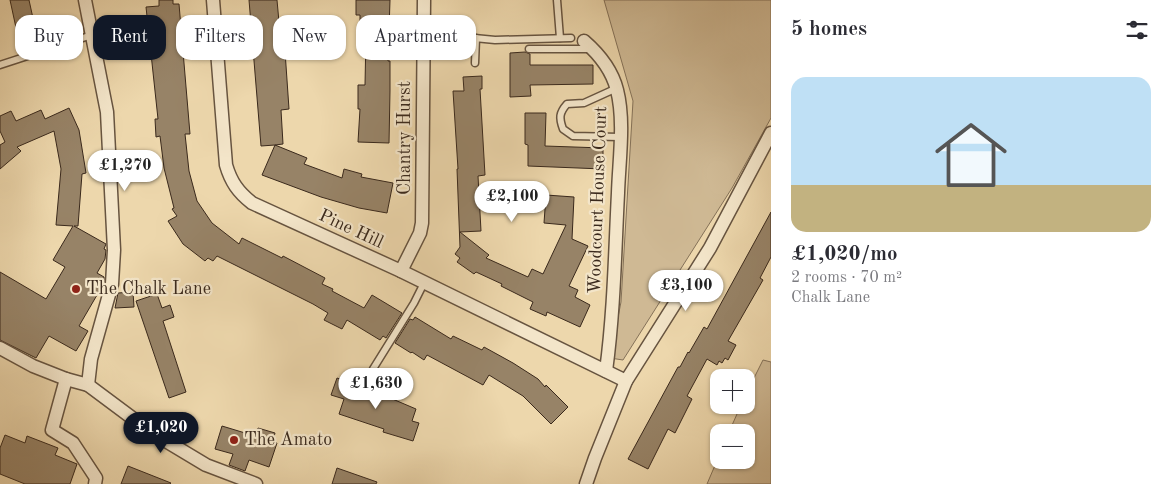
<!DOCTYPE html>
<html lang="en">
<head>
<meta charset="utf-8">
<style>
  :root { --surface:#fff; --page:#f7f7f7; --text:#2b2b33; --muted:#7c7c81; --line:#e1e1e2; --accent:#111827 }
  body { margin:0; font-family:"Old Standard TT",serif; background:var(--page); color:var(--text); height:100vh; display:flex; flex-direction:column; font-size:19px; white-space:nowrap }
  * { box-sizing:border-box; margin:0 }
  p { font-size:16px; color:var(--muted) }
  .icon { flex:none; width:28px; height:28px; fill:none; stroke:currentColor; stroke-width:2; stroke-linecap:round; stroke-linejoin:round }
  .map { position:relative; flex:1; overflow:hidden }
  .panel { display:flex; flex-direction:column; background:var(--surface); width:400px }
  .panel>* { flex:none }
  .hud { position:absolute; left:15px; top:15px; width:475px; height:45px; display:flex; gap:10px }
  .fabs { position:absolute; left:710px; top:369px; display:grid; gap:10px }
  .fabs a { display:grid; place-items:center; width:45px; height:45px; border-radius:10px; background:var(--surface); box-shadow:0 1px 4px #0004; font-size:25px }
  .price { position:absolute; translate:-50% -42px; padding:0 11px; border-radius:18px; background:#fff; color:#222; font-size:16px; line-height:32px; filter:drop-shadow(0 1px 2px #0008) }
  .price::after { content:''; position:absolute; left:50%; top:30px; width:15px; height:11px; margin-left:-8px; background:inherit; clip-path:polygon(0 0,100% 0,50% 100%) }
  .price.selected { background:var(--accent); color:#fff }
  ul { padding:0; list-style:none }
  li { display:grid; align-content:center; gap:10px; height:265px; padding:0 20px }
  li+li { border-top:1px solid var(--line) }
  li span { display:grid; place-items:center; height:155px; border-radius:15px; color:#555 }
  li>.icon { margin-inline-start:auto }
  span .icon { width:90px; height:90px; fill:#fffc; stroke-width:1 }
  li b { font-size:21px }
  h2 { display:flex; justify-content:space-between; align-items:center; height:60px; padding:0 20px; font-size:21px }
  .chip { padding:0 18px; border-radius:15px; background:var(--surface); box-shadow:0 1px 4px #0004; font-size:18px; line-height:45px }
  .chip.selected { background:var(--accent); color:#fff }
  main { display:flex; flex:1; min-height:0 }
  .map>svg:first-child { display:block }
</style>
</head>
<body>
<main>
<div class="map">
<svg width="771" height="484" viewBox="0 0 771 484">
  <rect width="100%" height="100%" fill="#edd7ac"/>
  <filter id="stains"><feTurbulence type="fractalNoise" baseFrequency=".004" numOctaves="4"/><feColorMatrix values="0 0 0 0 .2 0 0 0 0 .09 0 0 0 0 .02 0 0 0 .5 -.17"/></filter>
  <radialGradient id="worn" r=".72"><stop offset=".6" stop-color="#630" stop-opacity="0"/><stop offset="1" stop-color="#630" stop-opacity=".3"/></radialGradient>
  <g fill="#cfb994" stroke="#847158">
    <polygon points="604,0 771,0 771,118 732,188 623,360 610,358 621,302 633,101"/>
    <polygon points="763,360 771,362 771,484 707,484 719,456 719,460 746,460 746,432 729,432 741,405 746,405 746,394"/>
  </g>
  <g fill="#978367" stroke="#3a291c">
    <polygon points="10,0 29,0 36,32 18,37"/>
    <polygon points="159,0 173,0 173,4 179,4 190,134 185,134 189,171 197,201 212,223 239,244 242,238 282,258 283,256 325,278 322,284 333,289 332,291 364,308 372,295 402,313 386,338 383,336 380,340 347,320 342,329 324,320 328,313 313,304 217,256 213,261 208,258 205,261 183,244 168,221 177,216 172,209 174,208 164,168 160,136 156,137 155,119 158,119 146,7 159,6"/>
    <polygon points="249,0 277,0 279,22 283,22 289,109 281,110 283,144 275,145 307,158 304,164 342,178 344,169 362,174 361,177 393,183 387,213 359,208 321,197 262,175 275,145 261,146"/>
    <polygon points="356,0 390,0 388,61 390,61 390,91 389,143 358,142 360,109 358,109 358,85 365,85 366,34 360,34 360,15 356,15"/>
    <polygon points="525,52 530,54 530,65 593,65 593,84 530,85 531,96 510,97 510,53"/>
    <polygon points="482,76 482,89 480,89 485,175 478,176 481,231 460,232 489,255 486,258 528,277 532,269 543,274 566,225 544,223 546,195 574,197 572,239 588,246 569,286 578,290 575,297 590,305 580,327 547,312 546,316 530,309 533,302 501,286 502,284 476,272 474,274 457,262 460,258 455,254 460,247 457,169 458,169 453,91 464,91 463,77"/>
    <polygon points="69,108 79,130 86,173 82,174 78,226 74,226 106,244 104,249 106,250 105,259 97,273 104,277 104,283 79,326 88,331 76,351 49,336 36,358 0,340 0,272 46,299 65,267 53,260 73,226 56,225 61,169 54,131 17,147 21,151 0,169 0,145 5,142 0,131 0,116 11,111 16,121 41,110 45,119"/>
    <polygon points="525,113 546,113 545,146 603,148 603,169 528,166 528,145 525,144"/>
    <polygon points="771,212 771,257 760,278 763,280 728,341 736,345 728,360 725,358 722,363 719,361 717,365 707,359 687,396 692,399 675,433 668,429 648,469 628,459 678,367 680,367 688,352 689,353 704,327 707,329"/>
    <polygon points="133,292 134,307 115,308 118,293"/>
    <polygon points="157,294 162,308 170,305 174,317 163,321 186,392 169,398 136,301"/>
    <polygon points="415,317 451,339 453,336 482,350 484,347 513,363 538,379 545,387 546,385 568,407 551,424 523,396 489,375 483,385 427,355 424,360 412,352 411,353 395,343 410,319 413,320"/>
    <polygon points="337,378 369,389 416,409 412,421 419,423 413,441 383,432 384,429 339,414 344,399 331,395"/>
    <polygon points="222,426 255,436 258,428 275,433 273,441 277,443 269,467 249,460 245,471 229,465 233,454 215,449"/>
    <polygon points="5,435 25,443 27,436 58,448 55,455 77,464 70,484 25,484 0,474 0,448"/>
    <polygon points="128,466 171,483 170,484 121,484"/>
    <polygon points="337,468 377,482 376,484 332,484"/>
  </g>
  <g fill="none" stroke-linecap="round" stroke-linejoin="round">
    <g stroke="#675440" stroke-width="9">
      <g id="lane">
        <polyline points="557,0 560,38"/>
        <polyline points="423,33 495,40 571,38"/>
        <polyline points="529,49 592,49"/>
        <polyline points="475,63 476,38"/>
        <polyline points="0,65 92,35"/>
        <path d="M 617,88 L 584,103 L 567,104 C 559,113 559,118 563,129 L 573,136 L 620,137"/>
        <polyline points="388,386 374,379 373,369 414,303 424,283"/>
      </g>
    </g>
    <g stroke="#675440" stroke-width="15">
      <g id="street">
        <polyline points="85,0 107,112 114,250 112,284 91,359 88,385"/>
        <path d="M 213,0 L 226,165 C 231,182 238,192 252,203 L 401,271 L 626,381"/>
        <path d="M 584,41 C 599,54 612,70 617,90 C 625,121 619,161 618,193 C 615,252 614,312 606,371"/>
        <polyline points="401,271 420,233 422,223 424,0"/>
        <polyline points="0,348 33,366 66,379 88,385 151,432 206,465 256,484"/>
        <polyline points="66,379 52,430 73,443 96,478 95,484"/>
        <polyline points="586,484 595,458 626,381 710,248 771,133"/>
      </g>
    </g>
    <use href="#lane" stroke="#f3e5c9" stroke-width="6"/>
    <use href="#street" stroke="#f3e5c9" stroke-width="12"/>
  </g>
  <g fill="#8f2418" stroke="#f3e5c9" stroke-width="2">
    <circle cx="76" cy="289" r="5"/>
    <circle cx="234" cy="440" r="5"/>
  </g>
  <g text-anchor="middle" dominant-baseline="central" stroke-width="4.5" stroke-linejoin="round" paint-order="stroke">
    <g font-size="18" fill="#3a291c" stroke="#f3e5c9">
      <text transform="translate(405 138) rotate(-90)">Chantry Hurst</text>
      <text transform="translate(598 200) rotate(-88)">Woodcourt House Court</text>
      <text transform="translate(351 229) rotate(25)">Pine Hill</text>
    </g>
    <g font-size="18" fill="#3a291c" stroke="#f3e5c9" text-anchor="start">
      <text x="86" y="289">The Chalk Lane</text>
      <text x="244" y="440">The Amato</text>
    </g>
  </g>
  <rect width="100%" height="100%" filter="url(#stains)"/>
  <rect width="100%" height="100%" fill="url(#worn)"/>
</svg>
<div class="fabs">
<a>+</a>
<a>−</a>
</div>
<b class="price" style="left:125px;top:192px">£1,270</b>
<b class="price" style="left:512px;top:223px">£2,100</b>
<b class="price" style="left:686px;top:312px">£3,100</b>
<b class="price" style="left:376px;top:410px">£1,630</b>
<b class="price selected" style="left:161px;top:454px">£1,020</b>
<div class="hud">
<a class="chip">Buy</a>
<a class="chip selected">Rent</a>
<a class="chip">Filters</a>
<a class="chip">New</a>
<a class="chip">Apartment</a>
</div>
</div>
<section class="panel">
<h2>5 homes<svg class="icon" aria-label="filters" viewBox="0 0 24 24"><path d="M4 7h16M4 17h16"/><circle cx="9" cy="7" r="2"/><circle cx="15" cy="17" r="2"/></svg></h2>
<ul>
<li><span style="background:linear-gradient(#bfe0f5 70%,#c2b280 0)"><svg class="icon" aria-label="home" viewBox="0 0 24 24"><path d="M3 11l9-7 9 7M6 9v11h12V9"/></svg></span><div><b>£1,020/mo</b><p>2 rooms · 70 m²</p><p>Chalk Lane</p></div></li>
</ul>
</section>
</main>
</body>
</html>
